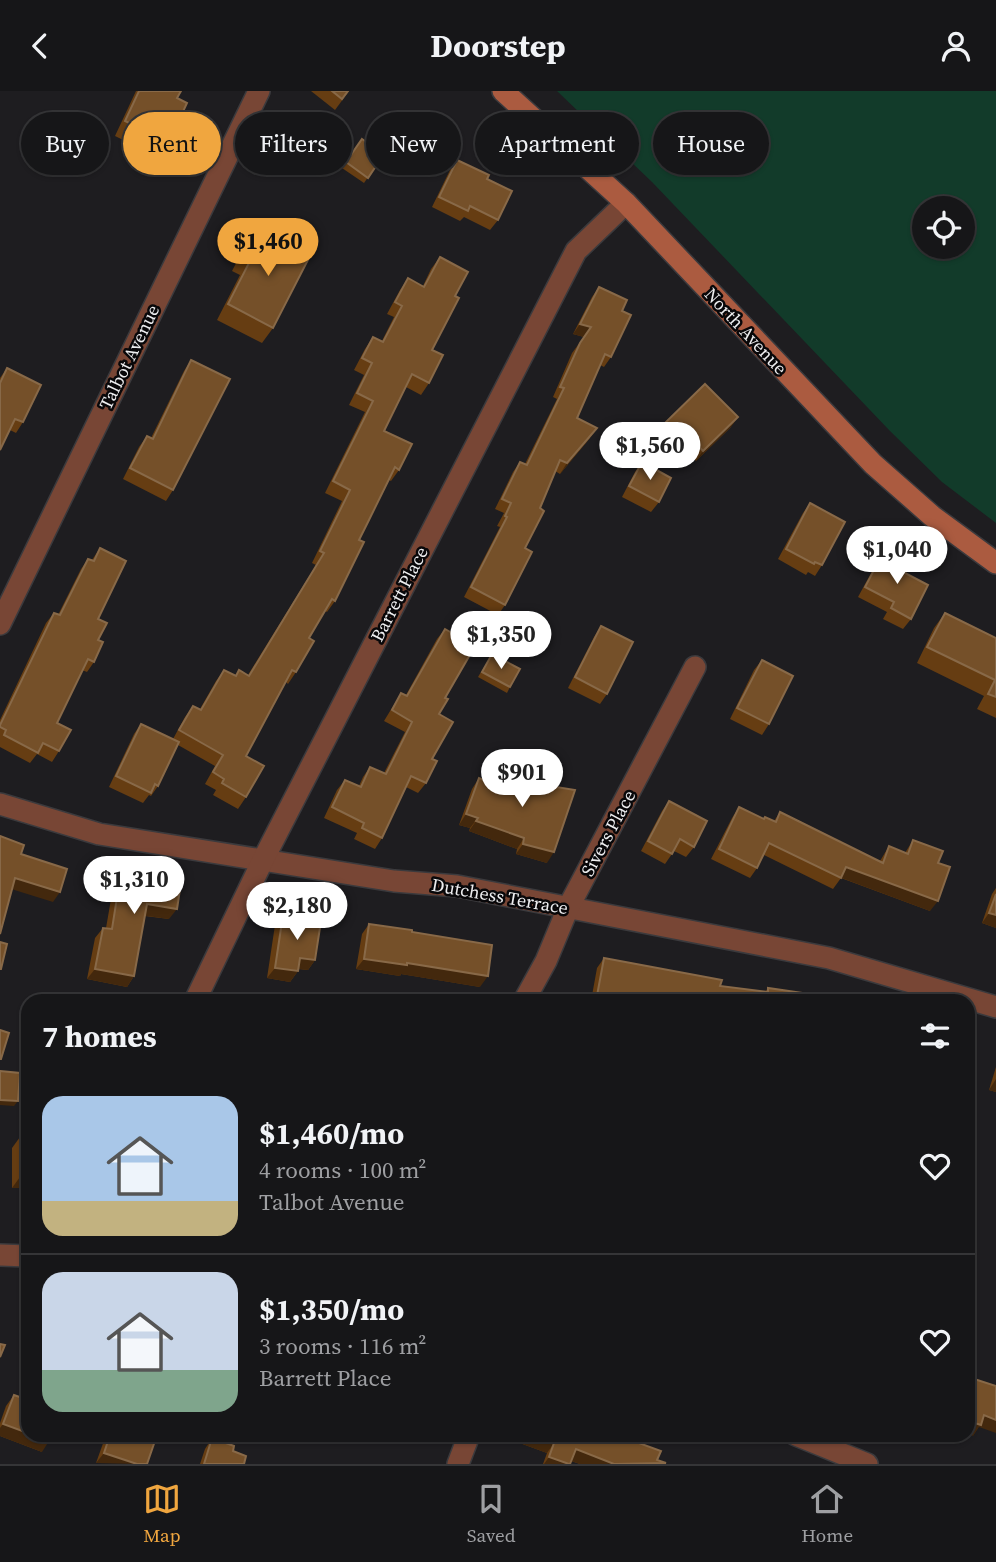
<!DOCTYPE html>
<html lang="en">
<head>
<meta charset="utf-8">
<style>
  :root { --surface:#161618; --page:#1f1f21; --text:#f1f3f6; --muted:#9e9fa2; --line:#353537; --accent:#f0a63f }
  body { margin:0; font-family:"Source Serif 4",serif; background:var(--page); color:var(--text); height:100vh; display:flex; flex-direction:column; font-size:26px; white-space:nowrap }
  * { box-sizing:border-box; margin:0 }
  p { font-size:23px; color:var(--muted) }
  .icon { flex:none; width:38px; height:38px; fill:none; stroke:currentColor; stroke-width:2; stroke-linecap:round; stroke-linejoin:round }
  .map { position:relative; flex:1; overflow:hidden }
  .drawer { position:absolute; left:21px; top:903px; width:954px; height:448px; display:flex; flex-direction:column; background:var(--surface); border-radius:21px; box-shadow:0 2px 5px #0004,0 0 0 2px var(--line) }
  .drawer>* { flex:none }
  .banner { position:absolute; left:21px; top:21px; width:956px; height:63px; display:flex; gap:14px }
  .controls { position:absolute; left:912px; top:105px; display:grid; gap:14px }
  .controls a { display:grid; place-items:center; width:63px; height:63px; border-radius:50%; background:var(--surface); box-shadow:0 2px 5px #0004,0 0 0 2px var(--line); font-size:35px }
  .price { position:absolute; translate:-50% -60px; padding:0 16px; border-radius:24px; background:#fff; color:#222; font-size:23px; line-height:46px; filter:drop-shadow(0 2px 4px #0008) }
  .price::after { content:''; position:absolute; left:50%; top:42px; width:21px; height:16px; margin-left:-10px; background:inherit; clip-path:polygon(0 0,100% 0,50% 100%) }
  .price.current { background:var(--accent); color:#111 }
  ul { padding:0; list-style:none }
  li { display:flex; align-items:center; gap:21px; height:175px; padding:0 21px }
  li+li { border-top:2px solid var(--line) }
  li span { display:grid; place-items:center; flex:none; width:196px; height:140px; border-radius:21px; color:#555 }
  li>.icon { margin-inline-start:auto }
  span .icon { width:84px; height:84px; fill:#fffc; stroke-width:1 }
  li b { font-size:30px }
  h2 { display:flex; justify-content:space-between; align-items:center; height:84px; padding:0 21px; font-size:30px }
  .pill { padding:0 24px; border-radius:32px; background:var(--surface); box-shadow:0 2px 5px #0004,0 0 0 2px var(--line); font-size:24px; line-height:63px }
  .pill.current { background:var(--accent); color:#111 }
  header { display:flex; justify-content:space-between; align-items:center; height:91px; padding:0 21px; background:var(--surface); font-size:32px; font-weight:700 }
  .menu { display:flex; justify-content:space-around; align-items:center; height:98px; border-top:2px solid var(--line); background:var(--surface); font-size:19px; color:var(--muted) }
  .menu a { display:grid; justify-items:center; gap:4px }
  .menu .current { color:var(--accent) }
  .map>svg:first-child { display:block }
</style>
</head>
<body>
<header><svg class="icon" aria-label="back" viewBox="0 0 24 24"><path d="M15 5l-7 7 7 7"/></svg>Doorstep<svg class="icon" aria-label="person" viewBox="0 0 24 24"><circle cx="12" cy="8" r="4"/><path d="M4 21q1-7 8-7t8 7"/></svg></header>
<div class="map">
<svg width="996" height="1373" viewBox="0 0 996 1373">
  <rect width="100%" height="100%" fill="#1e1d20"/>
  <path fill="#123b2a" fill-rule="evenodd" d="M 557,0 L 996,0 L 996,432 L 942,391 L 890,340 L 652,91 ZM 924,117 L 962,117 L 962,156 L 924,156 Z"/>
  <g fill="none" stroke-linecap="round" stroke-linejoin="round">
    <g stroke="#3b3a3d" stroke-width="24">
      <g id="street">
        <polyline points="0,533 259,0"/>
        <polyline points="0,713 99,743 394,790 457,795 829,867 996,916"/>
        <polyline points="195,910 262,771 576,160 626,112"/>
        <polyline points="524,910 546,870 568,817 695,576"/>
        <polyline points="0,1164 28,1165"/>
        <polyline points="796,1344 867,1373"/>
        <polyline points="458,1373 469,1344"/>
      </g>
    </g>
    <g stroke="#3b3a3d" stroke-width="24">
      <polyline id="secondary" points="503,0 626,112 873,373 932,425 996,472"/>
    </g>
    <use href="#street" stroke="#784635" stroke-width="21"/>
    <use href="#secondary" stroke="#ab5b40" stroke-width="21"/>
  </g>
  <g fill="#663d12">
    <polygon points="136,0 181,0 177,7 169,51 158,66 115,45"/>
    <polygon points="311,0 349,0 335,19"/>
    <polygon points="362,48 384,63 364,92 342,77"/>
    <polygon points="457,69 487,88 498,129 490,139 464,126 460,130 432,116 450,79"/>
    <polygon points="257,138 273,237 262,252 217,229 240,184 232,180 246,153"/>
    <polygon points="440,166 455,205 432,259 429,292 421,304 406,296 384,340 399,379 391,390 389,389 359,449 335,510 327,521 325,520 309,547 296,581 288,593 286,591 246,665 246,706 238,718 213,704 216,699 205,693 215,675 178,654 158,695 151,705 149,704 143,712 109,696 134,643 141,633 173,648 185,626 193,615 200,618 216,590 224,579 235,585 239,579 248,584 316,474 312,472 342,410 325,402 365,321 349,314 364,284 354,279 365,258 373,246 382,250 394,226 387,223 400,199 408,187 423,195 431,178"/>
    <polygon points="599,196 622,220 611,266 604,276 600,274 577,327 590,347 560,383 555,380 540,417 505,514 498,524 464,506 500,436 497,435 504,422 495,418 513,381 520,371 525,373 557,308 553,306 572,262 584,246 573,243 592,206"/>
    <polygon points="191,269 173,399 166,410 123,388 139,356 147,345 151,347 184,280"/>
    <polygon points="7,277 23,331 16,342 10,339 0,359 0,287"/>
    <polygon points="738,326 730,337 696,370 685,359 680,367 657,344 664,333"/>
    <polygon points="642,371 659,411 651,421 622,406 635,381"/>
    <polygon points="810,412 822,474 815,485 808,481 806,484 778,468 803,422"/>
    <polygon points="100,457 98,549 94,571 87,581 82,579 57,632 59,660 52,671 37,663 30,672 0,656 0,629 46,532 54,522 58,524 81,478 88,468 92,469"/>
    <polygon points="883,462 905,482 911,528 903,538 883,528 887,521 858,506 876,473"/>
    <polygon points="945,522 996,547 996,627 977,618 984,605 917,572 934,537"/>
    <polygon points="601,535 607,603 600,613 568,597 594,546"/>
    <polygon points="445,538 445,607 439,623 432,668 426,692 418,702 406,696 382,747 375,758 354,748 357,742 324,727 337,699 345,689 359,695 363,686 370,676 384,682 405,641 384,630 401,602 406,604 437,548"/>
    <polygon points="492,563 510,596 507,602 478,586"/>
    <polygon points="762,569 769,633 762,644 730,628 754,579"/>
    <polygon points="494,677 513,689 547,772 516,763 517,758 469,740 470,737 459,734 472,698 479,687 486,690"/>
    <polygon points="669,710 694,756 686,766 674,760 665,773 641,760 662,720"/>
    <polygon points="739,716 763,728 774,730 780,721 880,770 889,755 905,762 913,749 938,772 930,820 841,787 833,798 764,764 757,777 750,787 711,768 732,727"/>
    <polygon points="122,775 169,828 145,825 134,885 127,896 87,888 95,847 103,837 106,837 115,785"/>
    <polygon points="996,797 996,837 982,832 992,803"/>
    <polygon points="283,824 315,869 308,879 298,878 298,880 290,891 267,887 275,834"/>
    <polygon points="369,833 412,841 480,896 401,883 400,885 356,878 362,843"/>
    <polygon points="604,867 720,895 765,901 768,897 809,910 591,910 597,877"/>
    <polygon points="996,976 996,1001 989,999"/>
    <polygon points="20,1046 28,1046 28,1097 12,1097 12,1057"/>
    <polygon points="14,1304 42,1361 0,1345 0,1332 6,1315"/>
    <polygon points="106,1344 157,1344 96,1372"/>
    <polygon points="520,1344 617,1344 580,1373 571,1370 569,1373 543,1373 547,1362 517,1351"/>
    <polygon points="212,1347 233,1360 244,1373 200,1373 205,1358"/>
  </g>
  <g fill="#43280d">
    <polygon points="580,233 591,236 584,246 573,243"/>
    <polygon points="738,326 730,337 696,370 703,360"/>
    <polygon points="597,337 590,347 560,383 567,372"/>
    <polygon points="466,723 478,727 470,737 459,734"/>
    <polygon points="476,730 524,747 517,758 469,740"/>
    <polygon points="523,753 554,761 547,772 516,763"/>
    <polygon points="846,776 938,810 930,820 839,786"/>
    <polygon points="15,787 60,801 53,811 8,797"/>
    <polygon points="147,813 177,818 169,828 140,824"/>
    <polygon points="989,822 996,824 996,837 982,832"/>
    <polygon points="300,867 315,869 308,879 292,877"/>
    <polygon points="364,868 407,872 488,885 480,896 401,883 400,885 356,878"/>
    <polygon points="275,877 298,880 290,891 267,887"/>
    <polygon points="95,878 134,885 127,896 87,888"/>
    <polygon points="631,906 652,910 628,910"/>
    <polygon points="996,988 996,1001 989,999"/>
    <polygon points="0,1009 18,1010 14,1015 0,1014"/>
    <polygon points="20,1086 28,1086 28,1097 12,1097"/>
    <polygon points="984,1324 996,1329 996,1342 979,1336 973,1345 968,1343 968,1330"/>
    <polygon points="3,1333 28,1342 28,1344 33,1344 49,1350 42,1361 0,1345 0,1337"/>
    <polygon points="522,1344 533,1344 554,1352 547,1362 517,1351"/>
    <polygon points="576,1358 614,1373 580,1373 568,1369"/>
    <polygon points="104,1362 137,1373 96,1372"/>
    <polygon points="549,1366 569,1373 544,1373"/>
  </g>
  <g fill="#755029" stroke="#886948" stroke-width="2">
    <polygon points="139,0 181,0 177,7 187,12 169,51 125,30"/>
    <polygon points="332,0 348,0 342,8"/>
    <polygon points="362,48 384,63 368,87 346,71"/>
    <polygon points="457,69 489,84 487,88 512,100 498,129 470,115 468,120 439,106"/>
    <polygon points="257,138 310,165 273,237 228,213 251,168 243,164"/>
    <polygon points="440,166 468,181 455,205 459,207 432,259 443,264 429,292 412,283 384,340 412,353 399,379 395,376 368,431 359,449 364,451 335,510 332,508 309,547 314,550 296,581 292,579 246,665 264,675 246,706 222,692 224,688 213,681 223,664 179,639 193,615 201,619 224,579 236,585 239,579 249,585 324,462 320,460 350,399 333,390 373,310 357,302 372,272 362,267 373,246 383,251 402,215 395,211 408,187 424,196"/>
    <polygon points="599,196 627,209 622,220 631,224 611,266 605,263 577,327 597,337 567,372 560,369 540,417 544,420 525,457 532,461 505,514 471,496 507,426 505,425 511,412 502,408 520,371 527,374 564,297 560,296 580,252 591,236 580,233"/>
    <polygon points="191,269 230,288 173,399 130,377 147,345 153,348"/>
    <polygon points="7,277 41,294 23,331 15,328 0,359 0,292"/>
    <polygon points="705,293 738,326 703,360 692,348 687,356 664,333"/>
    <polygon points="642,371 671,387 659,411 629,395"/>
    <polygon points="810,412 845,431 822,474 815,471 814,473 786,458"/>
    <polygon points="100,457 126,470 98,528 107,532 98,549 103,551 94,571 88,568 57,632 71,639 59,660 43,652 38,662 4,644 6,639 0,636 0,634 54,522 60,524 88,468 94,470"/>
    <polygon points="883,462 908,475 905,482 928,494 911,528 891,517 894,511 865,496"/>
    <polygon points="945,522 996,547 996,606 988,603 995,589 927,556"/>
    <polygon points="601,535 633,551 607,603 575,586"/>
    <polygon points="445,538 475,555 445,607 448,608 439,623 453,631 432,668 437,670 426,692 411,685 382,747 362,737 364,732 332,716 345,689 361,696 370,676 386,683 412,631 392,619 401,602 407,605"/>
    <polygon points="492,563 520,578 510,596 482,581"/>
    <polygon points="762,569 793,585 769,633 737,617"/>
    <polygon points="141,633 179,651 158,695 155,693 151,702 116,685"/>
    <polygon points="494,677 515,684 513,689 575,699 554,761 523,753 524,747 476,730 478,727 466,723 479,687 489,691"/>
    <polygon points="669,710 707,730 694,756 680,748 672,763 648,750"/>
    <polygon points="739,716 764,728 765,726 776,731 780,721 883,772 889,755 908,763 913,749 943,760 938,772 950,776 938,810 846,776 841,787 769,752 757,777 719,758"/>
    <polygon points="0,745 24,754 21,763 67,778 60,801 15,787 0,843"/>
    <polygon points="122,775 182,785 177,818 147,813 134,885 95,878 103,837 112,838"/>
    <polygon points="996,803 996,824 989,822"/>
    <polygon points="283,824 321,830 315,869 300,867 298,880 275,877"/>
    <polygon points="369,833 412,839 412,841 492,854 488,885 407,872 407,874 364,868"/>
    <polygon points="0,851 7,853 1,878 0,878"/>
    <polygon points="604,867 722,889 720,895 768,901 768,897 810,903 809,910 652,910 631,906 630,910 596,910"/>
    <polygon points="64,904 83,910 62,910"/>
    <polygon points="0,939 9,942 1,968 0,968"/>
    <polygon points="0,980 20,982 18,1010 0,1009"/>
    <rect x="20" y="1046" width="8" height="40"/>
    <polygon points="0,1253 5,1254 0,1266"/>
    <polygon points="968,1286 996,1295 996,1329 984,1324 981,1334 968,1330"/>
    <polygon points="14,1304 28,1309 28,1342 3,1333"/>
    <polygon points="33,1344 52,1344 49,1350"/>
    <polygon points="110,1344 157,1344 147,1373 137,1373 104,1362"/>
    <polygon points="533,1344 617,1344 661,1360 657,1369 666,1372 614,1373 576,1358 570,1373 569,1373 549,1366 554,1352"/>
    <polygon points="212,1347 234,1355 233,1360 246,1365 244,1373 204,1373"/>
  </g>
  <g text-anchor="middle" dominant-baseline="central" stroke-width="5" stroke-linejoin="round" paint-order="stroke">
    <g font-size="18" fill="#ededef" stroke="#080709">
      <text transform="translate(746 240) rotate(47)">North Avenue</text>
      <text transform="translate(129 266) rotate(-64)">Talbot Avenue</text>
      <text transform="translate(399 503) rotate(-63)">Barrett Place</text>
      <text transform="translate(608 742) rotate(-62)">Sivers Place</text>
      <text transform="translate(500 805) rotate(10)">Dutchess Terrace</text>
    </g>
  </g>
</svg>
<div class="controls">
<a><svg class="icon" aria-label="locate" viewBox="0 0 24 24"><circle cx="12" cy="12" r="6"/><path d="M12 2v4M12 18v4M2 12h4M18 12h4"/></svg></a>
</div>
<b class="price current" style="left:268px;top:187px">$1,460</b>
<b class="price" style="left:650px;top:391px">$1,560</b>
<b class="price" style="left:897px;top:495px">$1,040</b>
<b class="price" style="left:501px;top:580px">$1,350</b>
<b class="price" style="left:522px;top:718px">$901</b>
<b class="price" style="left:134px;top:825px">$1,310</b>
<b class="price" style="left:297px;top:851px">$2,180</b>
<div class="banner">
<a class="pill">Buy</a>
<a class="pill current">Rent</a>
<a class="pill">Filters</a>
<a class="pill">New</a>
<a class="pill">Apartment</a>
<a class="pill">House</a>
</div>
<section class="drawer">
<h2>7 homes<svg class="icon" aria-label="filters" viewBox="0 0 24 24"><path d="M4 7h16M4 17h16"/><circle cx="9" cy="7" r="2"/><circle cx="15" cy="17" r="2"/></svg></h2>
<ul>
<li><span style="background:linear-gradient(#a9c7e8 75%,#c2b280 0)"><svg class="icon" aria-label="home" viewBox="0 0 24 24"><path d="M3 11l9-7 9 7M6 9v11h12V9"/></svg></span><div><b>$1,460/mo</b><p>4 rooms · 100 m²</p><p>Talbot Avenue</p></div><svg class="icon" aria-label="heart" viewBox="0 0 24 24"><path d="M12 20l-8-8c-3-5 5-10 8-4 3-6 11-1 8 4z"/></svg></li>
<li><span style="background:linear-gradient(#c9d6e8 70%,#7fa58c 0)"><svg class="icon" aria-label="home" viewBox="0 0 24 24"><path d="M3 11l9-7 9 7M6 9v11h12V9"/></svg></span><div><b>$1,350/mo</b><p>3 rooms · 116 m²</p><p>Barrett Place</p></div><svg class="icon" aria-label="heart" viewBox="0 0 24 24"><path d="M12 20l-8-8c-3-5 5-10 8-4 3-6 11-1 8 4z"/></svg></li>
</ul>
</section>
</div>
<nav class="menu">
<a class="current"><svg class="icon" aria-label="map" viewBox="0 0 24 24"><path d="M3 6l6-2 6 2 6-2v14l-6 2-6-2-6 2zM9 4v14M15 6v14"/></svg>Map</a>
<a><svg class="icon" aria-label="saved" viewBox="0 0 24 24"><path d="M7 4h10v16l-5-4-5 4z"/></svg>Saved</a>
<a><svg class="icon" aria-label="home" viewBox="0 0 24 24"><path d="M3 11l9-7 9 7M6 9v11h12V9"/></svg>Home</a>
</nav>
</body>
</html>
